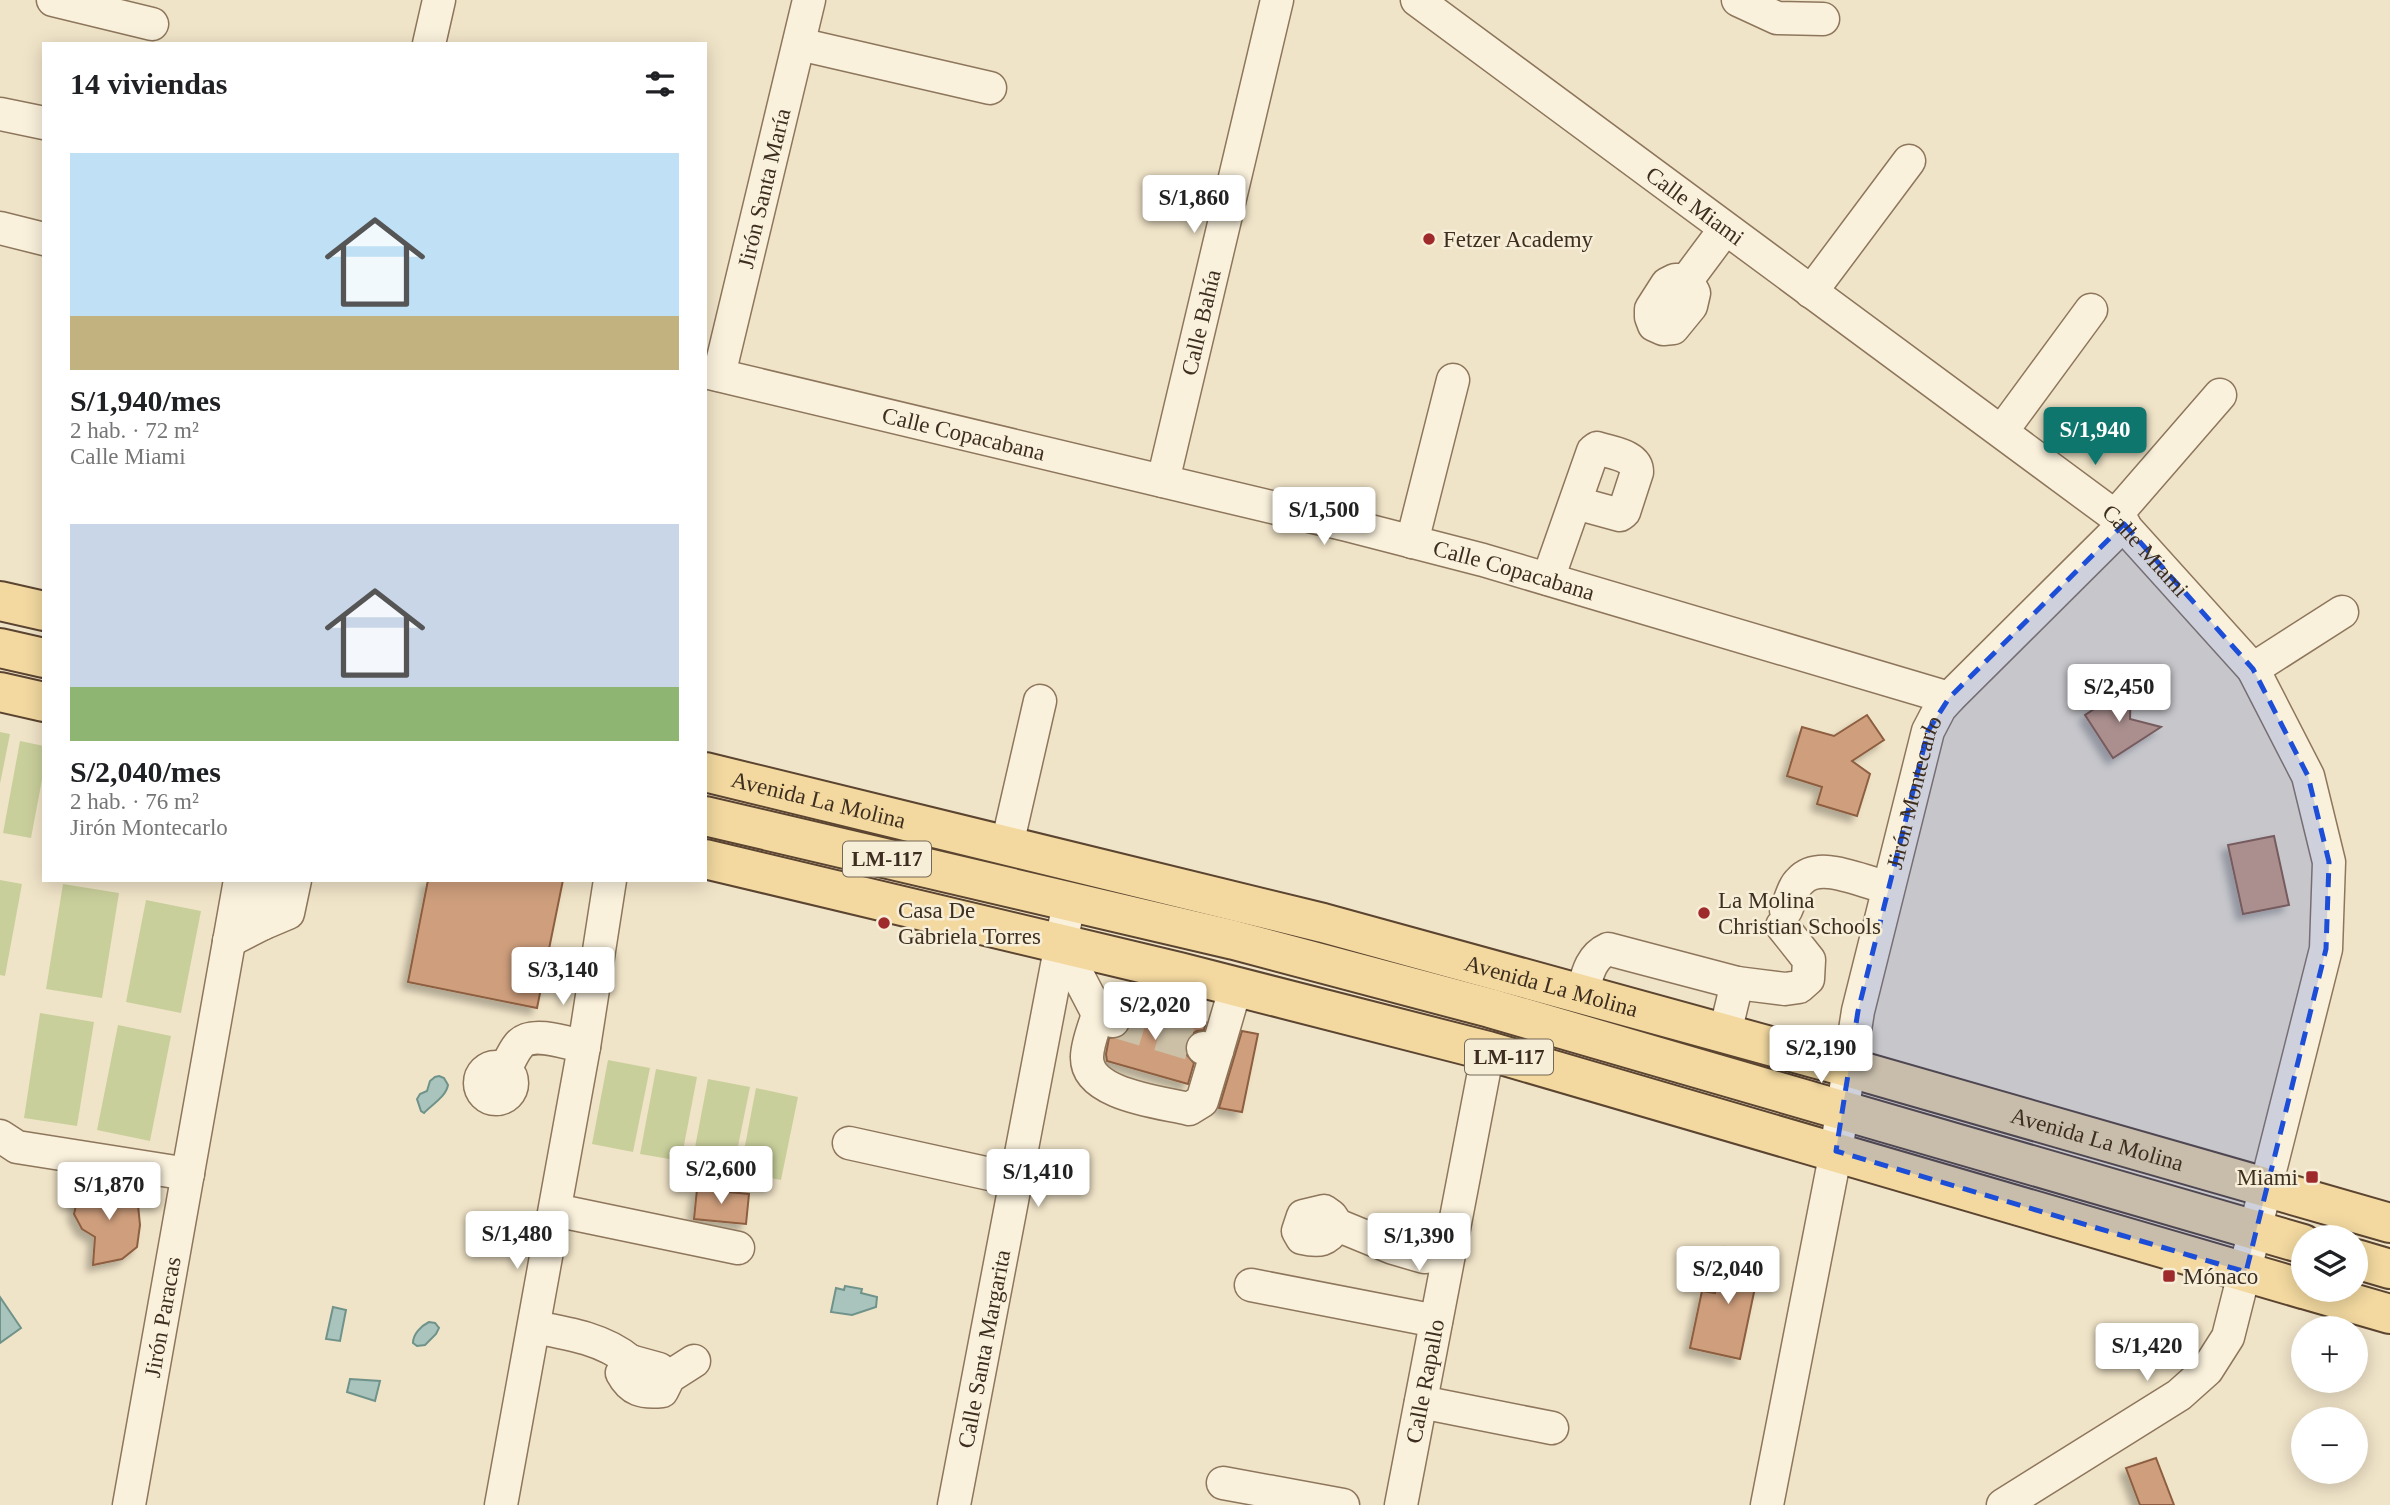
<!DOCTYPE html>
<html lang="es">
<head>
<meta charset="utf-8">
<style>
  :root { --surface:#fff; --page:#f6f6f6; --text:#202124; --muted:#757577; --accent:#0f766e }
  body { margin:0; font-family:Georgia,serif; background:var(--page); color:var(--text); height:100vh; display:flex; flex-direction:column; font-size:26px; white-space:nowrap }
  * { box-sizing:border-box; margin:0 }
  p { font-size:23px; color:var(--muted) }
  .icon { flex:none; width:38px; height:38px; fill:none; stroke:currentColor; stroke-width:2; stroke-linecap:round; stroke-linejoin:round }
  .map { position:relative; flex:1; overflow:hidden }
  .details { position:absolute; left:42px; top:42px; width:665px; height:840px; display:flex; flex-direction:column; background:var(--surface); border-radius:0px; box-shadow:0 4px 18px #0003 }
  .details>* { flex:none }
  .fabs { position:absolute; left:2291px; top:1225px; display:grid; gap:14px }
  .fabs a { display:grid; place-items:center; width:77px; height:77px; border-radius:50%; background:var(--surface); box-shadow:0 4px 18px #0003; font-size:35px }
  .price { position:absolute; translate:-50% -60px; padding:0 16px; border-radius:7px; background:#fff; color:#222; font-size:23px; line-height:46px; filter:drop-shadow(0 2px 4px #0008) }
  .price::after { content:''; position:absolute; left:50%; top:42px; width:21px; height:16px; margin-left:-10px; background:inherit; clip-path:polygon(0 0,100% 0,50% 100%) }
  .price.selected { background:var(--accent); color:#fff }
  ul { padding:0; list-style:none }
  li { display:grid; align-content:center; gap:14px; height:371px; padding:0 28px }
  li span { display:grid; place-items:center; height:217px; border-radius:0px; color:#555 }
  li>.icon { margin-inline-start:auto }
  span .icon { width:126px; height:126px; fill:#fffc; stroke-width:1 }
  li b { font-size:30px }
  h2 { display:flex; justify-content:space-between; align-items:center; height:84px; padding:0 28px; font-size:30px }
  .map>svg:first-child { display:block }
</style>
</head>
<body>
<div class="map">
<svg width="2390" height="1505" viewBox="0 0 2390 1505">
  <defs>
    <filter id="shadow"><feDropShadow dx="-6" dy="6" stdDeviation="3.5" flood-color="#0004"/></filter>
  </defs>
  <rect width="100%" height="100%" fill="#f0e4c8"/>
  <g fill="#c9cf9b">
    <polygon points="0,732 10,734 0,784"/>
    <polygon points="20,741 44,746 44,769 31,838 3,833"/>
    <polygon points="0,880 22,884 5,976 0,975"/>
    <polygon points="63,884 119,893 102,998 46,989"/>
    <polygon points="146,900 201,911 181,1013 126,1002"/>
    <polygon points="40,1013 94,1022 77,1126 24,1118"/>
    <polygon points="118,1025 171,1036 150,1141 97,1130"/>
    <polygon points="608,1060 650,1068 633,1152 592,1144"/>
    <polygon points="656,1069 697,1077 681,1161 640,1154"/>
    <polygon points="708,1079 750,1087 733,1171 692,1163"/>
    <polygon points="756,1088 798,1097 781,1180 740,1172"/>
  </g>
  <g fill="#a9c4bc" stroke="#6f938a" stroke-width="2">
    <path d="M 439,1076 L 444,1078 L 448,1085 C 446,1097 431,1105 424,1113 L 421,1111 L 417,1099 L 420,1094 L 427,1091 L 430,1081 L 435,1077 Z"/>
    <polygon points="845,1286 862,1289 861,1293 877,1297 876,1307 852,1315 831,1312 836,1288 844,1290"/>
    <polygon points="0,1297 21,1328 0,1343"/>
    <polygon points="333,1307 346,1310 340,1341 326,1339"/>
    <path d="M 429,1322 L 435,1323 L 439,1328 L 436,1334 L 425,1345 L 417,1346 L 413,1343 C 413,1334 421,1326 429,1322 Z"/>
    <polygon points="350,1379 380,1381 375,1401 347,1392"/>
  </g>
  <g fill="#cf9f7d" stroke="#8d5f41" stroke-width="2" filter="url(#shadow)">
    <polygon points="2131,685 2130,719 2161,727 2113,758 2085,715"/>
    <polygon points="1867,715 1884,740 1852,761 1870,774 1857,816 1817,804 1822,787 1787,776 1802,727 1834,736"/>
    <polygon points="2274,836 2289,905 2243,914 2228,845"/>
    <polygon points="428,880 563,880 537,1008 408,982"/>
    <polygon points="1120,996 1206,1022 1204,1030 1197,1031 1190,1035 1185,1044 1186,1054 1194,1063 1188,1084 1107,1061 1106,1054 1109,1038 1123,1036 1130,1028 1131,1019 1128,1010 1118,1003"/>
    <polygon points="1242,1031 1258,1034 1242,1112 1219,1108"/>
    <polygon points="92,1186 115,1186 138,1205 140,1225 137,1247 122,1259 93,1265 95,1237 82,1229 74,1214 78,1197"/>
    <polygon points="697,1189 749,1194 746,1224 694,1219"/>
    <polygon points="1725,1247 1762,1254 1740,1359 1690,1348 1702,1291 1715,1293"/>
    <polygon points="2156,1458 2174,1505 2140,1505 2126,1468"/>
  </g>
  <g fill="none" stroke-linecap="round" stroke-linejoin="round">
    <polyline stroke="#ccc0a6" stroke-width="32" stroke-dasharray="32 16" stroke-linecap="butt" points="1113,1021 1203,1048"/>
    <g stroke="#8d765c" stroke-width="35">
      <g id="minor">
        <polyline points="53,0 152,24"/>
        <path id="s1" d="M 1417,0 L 2115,516 L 2253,669 L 2308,776 L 2329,862 L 2326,949 L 2228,1337 L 2207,1370 L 2179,1395 L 2003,1505"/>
        <polyline points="1738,0 1777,18 1823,19"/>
        <polyline points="429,44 439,0"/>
        <polyline points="799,44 990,88"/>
        <polyline points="0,114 44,123"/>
        <polyline points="0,228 44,239"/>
        <polyline points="1687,280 1694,293 1691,306 1673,328 1663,329 1654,325 1651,317 1651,309 1667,284 1675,280 1687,280 1725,229"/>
        <polyline points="1811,292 1909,161"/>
        <path id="s2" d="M 705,372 L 1347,525 L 1483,560 L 1949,698"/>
        <path id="s3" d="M 719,375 L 809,0"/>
        <polyline points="2002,431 2091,310"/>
        <path id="s4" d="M 1163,481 L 1277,0"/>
        <polyline points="2115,516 2220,395"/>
        <polyline points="1412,542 1453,380"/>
        <path d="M 1548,579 L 1593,451 L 1597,448 C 1611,453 1637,455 1637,472 L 1624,512 L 1620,515 L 1576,503"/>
        <polyline points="2253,669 2342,612"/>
        <polyline points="1007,845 1040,701"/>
        <path d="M 1786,910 C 1790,902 1793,887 1800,881 C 1820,859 1863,883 1888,887"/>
        <polyline points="262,924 288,913 295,880"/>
        <polyline points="229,941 262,924 272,880"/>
        <polyline points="1061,943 1098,1014 1113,1021"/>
        <path d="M 1582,994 C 1587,976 1590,957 1608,949 L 1737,983"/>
        <path d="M 1098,1014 C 1094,1028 1087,1044 1087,1057 C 1086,1095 1161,1102 1189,1109 L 1202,1101 L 1217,1051"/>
        <polyline points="1725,1033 1737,983 1785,989 1799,987 1808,979 1809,960 1782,926"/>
        <polyline points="1203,1048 1217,1051 1236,986"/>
        <circle cx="496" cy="1083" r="16"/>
        <path d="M 505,1070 C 509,1062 513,1052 519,1045 C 531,1030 568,1043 584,1047"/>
        <polyline points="0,1136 17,1147 188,1174"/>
        <polyline points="849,1143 1017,1180"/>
        <polyline points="555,1210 738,1248"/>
        <path d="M 1337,1225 C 1327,1241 1319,1242 1302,1238 L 1298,1231 L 1303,1216 L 1324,1211 L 1331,1216 L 1337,1225 L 1393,1248 L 1424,1257 L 1449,1254"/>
        <polyline points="1251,1285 1436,1321"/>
        <path d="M 534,1327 C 567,1333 604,1339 630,1361"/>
        <path d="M 669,1377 L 659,1369 L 630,1361 L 622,1373 C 631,1390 642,1393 662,1391 L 669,1377 L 694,1361"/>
        <polyline points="1421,1402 1552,1428"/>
        <polyline points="1223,1483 1343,1505"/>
        <path id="s5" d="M 129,1505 L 240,880"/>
        <polyline points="501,1505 584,1047 610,880"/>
        <path id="s6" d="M 954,1505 L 1069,902"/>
        <path id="s7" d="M 1401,1505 L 1488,1051"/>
        <path id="s8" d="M 1767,1505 L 1836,1151 L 1858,1011 L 1928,731 L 1940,708 L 1949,698 L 2124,524"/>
      </g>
    </g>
    <g stroke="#5b4430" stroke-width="42">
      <g id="major">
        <polyline points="0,601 44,611"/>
        <polyline points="0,648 44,658"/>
        <polyline points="0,692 44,702"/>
        <path id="s9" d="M 705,772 L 1323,923 L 1850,1068 L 2390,1223"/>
        <polyline points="705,816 1234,940 1490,1008 2303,1244"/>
        <polyline points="705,859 1179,972 1488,1051 2303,1289"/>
        <polyline points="2356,1259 2390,1269"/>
        <polyline points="2307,1290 2390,1314"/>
      </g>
    </g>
    <use href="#minor" stroke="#faf1dc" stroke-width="32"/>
    <use href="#major" stroke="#f3d9a0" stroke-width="38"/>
  </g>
  <path fill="#1d4ed8" fill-opacity="0.2" stroke="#1d4ed8" stroke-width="5" stroke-dasharray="14 9" stroke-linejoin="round" d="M 2124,524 L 2253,669 L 2308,776 L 2329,862 L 2326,949 L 2246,1272 L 1836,1151 L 1858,1011 L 1928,731 L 1949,698 Z"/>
  <g fill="#9e2a2b" stroke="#f7eed8" stroke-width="2.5">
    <circle cx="1429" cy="239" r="7"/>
    <circle cx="1704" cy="913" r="7"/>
    <circle cx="884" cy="923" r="7"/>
    <rect x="2305" y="1170" width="14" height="14" rx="3.5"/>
    <rect x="2162" y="1269" width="14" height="14" rx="3.5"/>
  </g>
  <g text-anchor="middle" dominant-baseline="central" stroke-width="5" stroke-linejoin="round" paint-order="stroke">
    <g fill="#f7eed8" stroke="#756857" stroke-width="2">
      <rect x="843" y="841.5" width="88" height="35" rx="5"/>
      <rect x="1465" y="1039.5" width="88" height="35" rx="5"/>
    </g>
    <g font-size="21" font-weight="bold" fill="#3d2e20">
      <text x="887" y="859">LM-117</text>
      <text x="1509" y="1057">LM-117</text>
    </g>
    <g font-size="23" fill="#3d2e20" stroke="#f7eed8">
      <text stroke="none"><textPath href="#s3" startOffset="192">Jirón Santa María</textPath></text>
      <text stroke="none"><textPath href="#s1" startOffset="346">Calle Miami</textPath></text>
      <text stroke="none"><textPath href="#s4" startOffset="163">Calle Bahía</textPath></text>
      <text stroke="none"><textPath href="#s2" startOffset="266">Calle Copacabana</textPath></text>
      <text stroke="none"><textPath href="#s1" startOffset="914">Calle Miami</textPath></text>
      <text stroke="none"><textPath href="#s2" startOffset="833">Calle Copacabana</textPath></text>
      <text stroke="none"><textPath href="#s8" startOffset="728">Jirón Montecarlo</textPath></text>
      <text stroke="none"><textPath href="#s9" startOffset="117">Avenida La Molina</textPath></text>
      <text stroke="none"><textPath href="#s9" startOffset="873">Avenida La Molina</textPath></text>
      <text stroke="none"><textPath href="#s9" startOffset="1440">Avenida La Molina</textPath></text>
      <text stroke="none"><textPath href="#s5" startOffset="191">Jirón Paracas</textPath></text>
      <text stroke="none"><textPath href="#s6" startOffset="159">Calle Santa Margarita</textPath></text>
      <text stroke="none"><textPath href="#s7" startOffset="126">Calle Rapallo</textPath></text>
    </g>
    <g font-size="23" fill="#3d2e20" stroke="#f7eed8" text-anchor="start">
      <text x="1443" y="239">Fetzer Academy</text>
      <text x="1718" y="900">La Molina<tspan x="1718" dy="26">Christian Schools</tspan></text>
      <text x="898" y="910">Casa De<tspan x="898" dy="26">Gabriela Torres</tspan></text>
      <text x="2298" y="1177" text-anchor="end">Miami</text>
      <text x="2183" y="1276">Mónaco</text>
    </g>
  </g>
</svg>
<div class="fabs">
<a><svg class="icon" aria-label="layers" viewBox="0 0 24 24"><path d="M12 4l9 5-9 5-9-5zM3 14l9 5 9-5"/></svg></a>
<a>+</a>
<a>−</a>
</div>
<b class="price" style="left:1194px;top:235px">S/1,860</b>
<b class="price selected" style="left:2095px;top:467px">S/1,940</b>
<b class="price" style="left:1324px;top:547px">S/1,500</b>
<b class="price" style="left:2119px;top:724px">S/2,450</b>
<b class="price" style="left:563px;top:1007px">S/3,140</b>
<b class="price" style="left:1155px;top:1042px">S/2,020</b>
<b class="price" style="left:1821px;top:1085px">S/2,190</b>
<b class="price" style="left:721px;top:1206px">S/2,600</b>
<b class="price" style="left:1038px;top:1209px">S/1,410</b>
<b class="price" style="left:109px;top:1222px">S/1,870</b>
<b class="price" style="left:517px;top:1271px">S/1,480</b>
<b class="price" style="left:1419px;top:1273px">S/1,390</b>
<b class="price" style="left:1728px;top:1306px">S/2,040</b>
<b class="price" style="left:2147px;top:1383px">S/1,420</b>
<section class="details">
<h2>14 viviendas<svg class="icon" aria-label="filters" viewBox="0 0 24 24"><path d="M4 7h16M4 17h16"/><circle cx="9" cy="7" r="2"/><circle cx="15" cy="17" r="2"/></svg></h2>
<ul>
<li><span style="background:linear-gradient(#bfe0f5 75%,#c2b280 0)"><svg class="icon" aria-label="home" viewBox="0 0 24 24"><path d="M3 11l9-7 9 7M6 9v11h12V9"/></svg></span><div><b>S/1,940/mes</b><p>2 hab. · 72 m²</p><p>Calle Miami</p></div></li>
<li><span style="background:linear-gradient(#c9d6e8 75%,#8fb573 0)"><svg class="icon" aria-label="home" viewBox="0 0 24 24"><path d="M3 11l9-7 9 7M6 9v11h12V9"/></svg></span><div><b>S/2,040/mes</b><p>2 hab. · 76 m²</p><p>Jirón Montecarlo</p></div></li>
</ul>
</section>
</div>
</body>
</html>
